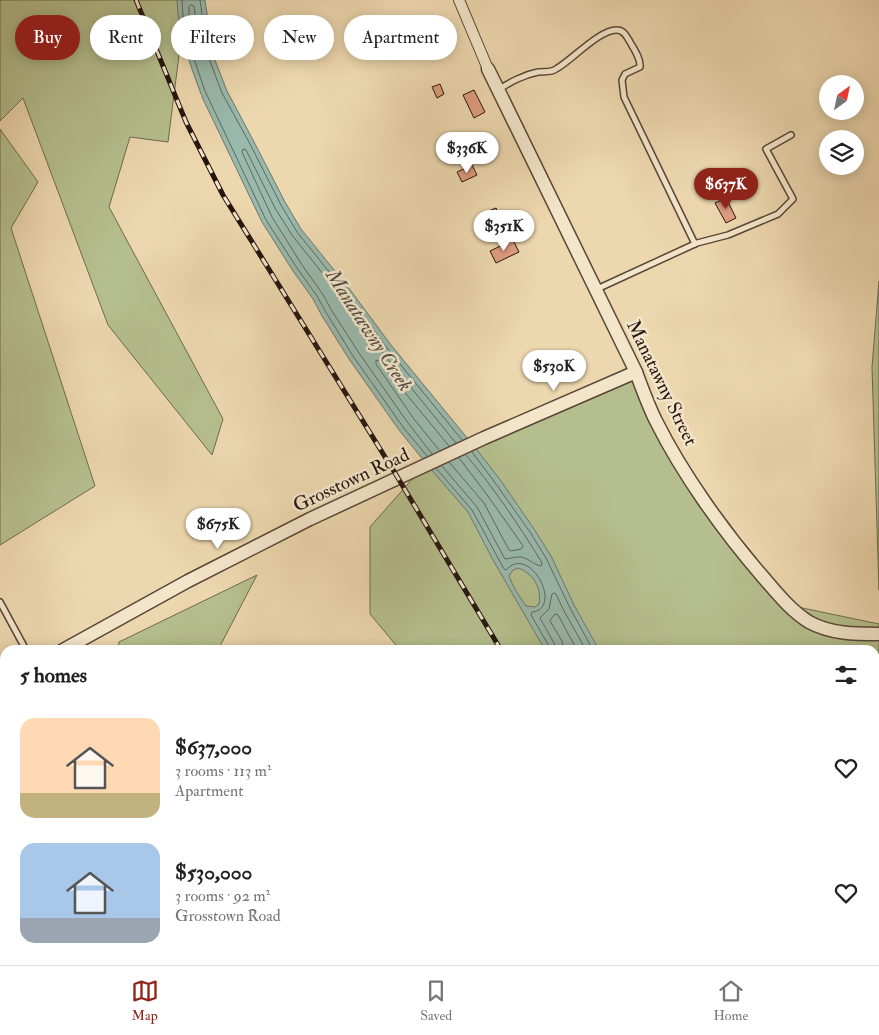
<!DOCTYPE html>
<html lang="en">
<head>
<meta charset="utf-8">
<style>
  :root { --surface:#fff; --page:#f6f6f6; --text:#222; --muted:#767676; --line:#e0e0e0; --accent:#8f2418 }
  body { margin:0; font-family:"IM FELL Double Pica",serif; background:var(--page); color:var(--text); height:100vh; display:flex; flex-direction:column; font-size:19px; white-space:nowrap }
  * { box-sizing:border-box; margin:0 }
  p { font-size:16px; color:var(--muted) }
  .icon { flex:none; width:28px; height:28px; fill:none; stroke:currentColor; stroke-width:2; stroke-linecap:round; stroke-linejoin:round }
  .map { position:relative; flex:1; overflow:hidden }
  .panel { position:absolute; left:0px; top:645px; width:880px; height:320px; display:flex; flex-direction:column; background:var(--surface); border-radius:15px 15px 0 0; box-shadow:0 2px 12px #0003 }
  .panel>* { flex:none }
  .guide { position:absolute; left:15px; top:15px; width:500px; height:45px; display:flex; gap:10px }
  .needle { width:32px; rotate:33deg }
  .controls { position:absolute; left:819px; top:75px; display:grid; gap:10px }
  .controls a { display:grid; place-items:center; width:45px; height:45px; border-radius:50%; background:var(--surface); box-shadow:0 2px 12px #0003; font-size:25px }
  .price { position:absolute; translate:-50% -42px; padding:0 11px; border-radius:18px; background:#fff; color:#222; font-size:16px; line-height:32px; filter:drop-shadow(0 1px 2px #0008) }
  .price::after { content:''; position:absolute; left:50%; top:30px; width:15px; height:11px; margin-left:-8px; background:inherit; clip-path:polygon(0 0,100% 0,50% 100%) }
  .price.selected { background:var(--accent); color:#fff }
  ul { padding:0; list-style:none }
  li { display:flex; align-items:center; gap:15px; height:125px; padding:0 20px }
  li span { display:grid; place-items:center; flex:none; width:140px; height:100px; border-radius:15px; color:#555 }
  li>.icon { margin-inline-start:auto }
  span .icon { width:60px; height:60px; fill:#fffc; stroke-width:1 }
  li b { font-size:21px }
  h2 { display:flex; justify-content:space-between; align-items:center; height:60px; padding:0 20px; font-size:21px }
  .chip { padding:0 18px; border-radius:22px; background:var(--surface); box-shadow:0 2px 12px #0003; font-size:18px; line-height:45px }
  .chip.selected { background:var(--accent); color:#fff }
  .dock { display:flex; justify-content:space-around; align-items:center; height:70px; border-top:1px solid var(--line); background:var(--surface); font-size:14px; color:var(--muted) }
  .dock a { display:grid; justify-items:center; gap:2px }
  .dock .selected { color:var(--accent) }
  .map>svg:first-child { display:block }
</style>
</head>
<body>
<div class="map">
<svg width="879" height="965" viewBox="0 0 879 965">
  <rect width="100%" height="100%" fill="#edd7ae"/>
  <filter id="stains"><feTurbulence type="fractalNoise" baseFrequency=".004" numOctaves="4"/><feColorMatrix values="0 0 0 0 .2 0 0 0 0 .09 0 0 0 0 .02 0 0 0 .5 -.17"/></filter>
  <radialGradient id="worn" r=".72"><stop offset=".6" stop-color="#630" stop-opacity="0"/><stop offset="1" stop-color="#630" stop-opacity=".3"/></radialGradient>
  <g fill="#b5bf8d" stroke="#6e6a4e">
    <polygon points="0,0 186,0 168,142 130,137 109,207 223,419 212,455 108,325 23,98 0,121"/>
    <polygon points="0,129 38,182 11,228 95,486 0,545"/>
    <polygon points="879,281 879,590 872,367"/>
    <polygon points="636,372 705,503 788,605 879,624 879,798 875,801 875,650 400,650 370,614 370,527 422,468"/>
    <polygon points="257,575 218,650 118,650 119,642"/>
    <polygon points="5,929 5,960 650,960 646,965 0,965 0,931"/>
  </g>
  <g fill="#99b9ac" stroke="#6b776d" fill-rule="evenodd">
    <path d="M 177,0 L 205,0 L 213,55 L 227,91 L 253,140 L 285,202 L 301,229 L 351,291 L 391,345 L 477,450 L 501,481 L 534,529 L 551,556 L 574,605 L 599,650 L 545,650 L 493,560 L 468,512 L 429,467 L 399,430 L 349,359 L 322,316 L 313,299 L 293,271 L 262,222 L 202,97 L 202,95 L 201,94 C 190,64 178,33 177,0 ZM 518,568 C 533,573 542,588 539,604 L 535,607 L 526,606 C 519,596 513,587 509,576 L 513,570 Z"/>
    <polygon points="875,742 879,742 879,771 875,772"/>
  </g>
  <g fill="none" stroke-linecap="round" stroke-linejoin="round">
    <g stroke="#60675e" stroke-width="1">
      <polyline points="182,0 183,16 187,35 193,56 205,91 266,220 297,268 317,296 327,314 353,356 403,427 427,456"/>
      <polyline points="200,0 208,56 222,93 249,142 281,205 297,232 347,294 387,348 462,440"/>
      <polygon points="191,5 194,6 197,30 195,33 192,31 189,15 189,7"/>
      <polyline points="439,450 414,419 376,364 376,360 379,361 449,446"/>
      <polyline points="472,452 496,484 530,532 546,558 570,608 593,650"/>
      <polyline points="432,454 408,423 359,353 332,311 322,293 302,265 272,217 242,152 243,149 246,150 275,208 292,235 342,298 382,352 456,443"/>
      <polyline points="449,462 484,503 509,550 511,551 521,549 523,546 519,540 485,492 459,458"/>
      <path d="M 442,466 L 477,507 L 505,559 C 509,559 513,557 518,557 C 527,556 533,565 541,566 L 542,564 L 541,561 C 518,524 494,488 466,455"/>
      <path d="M 436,468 L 472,510 L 504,569 L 506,570 C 530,543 564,609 532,612 L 531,615 L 549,646 L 549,650"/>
      <polyline points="556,650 554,643 540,618 549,609 552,594 554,593 556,594 564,611 586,650"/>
      <polyline points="563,650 562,641 550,621 551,619 555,614 558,615 577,650"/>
    </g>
    <polyline stroke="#6b776d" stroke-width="3" points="357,965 363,960"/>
  </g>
  <g fill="#de9c7e" stroke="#26150f">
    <polygon points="440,84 444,94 437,98 432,87"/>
    <polygon points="474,90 485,112 474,118 463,95"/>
    <polygon points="472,165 477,175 462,182 457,172"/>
    <polygon points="726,198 736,218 726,223 715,203"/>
    <polygon points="496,208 499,215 489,219 486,212"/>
    <polygon points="513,240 519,252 496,263 490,251"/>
  </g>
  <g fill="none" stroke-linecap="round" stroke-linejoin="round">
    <g stroke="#584637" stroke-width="8">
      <g id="service">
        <path d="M 499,89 C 511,82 523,75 538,72 C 544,71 551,73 556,69 C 571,61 600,29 617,30 C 624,30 627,37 630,42 C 634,49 641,59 640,67 L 625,74 L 622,80 L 624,97 L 695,244"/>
        <polyline points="597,289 697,243 728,235 778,214 793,199 766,149 791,135"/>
        <polyline points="0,602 26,650"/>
        <polyline points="836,960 839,965"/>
        <polyline points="260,965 261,960"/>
      </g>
    </g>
    <g stroke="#584637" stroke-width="12">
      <polyline id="minor" points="459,0 488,69"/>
    </g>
    <g stroke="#584637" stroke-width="15">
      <g id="tertiary">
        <path d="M 488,69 L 636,372 C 642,388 648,405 656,421 C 683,475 724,532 763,577 C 777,593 791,611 809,622 C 831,634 855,634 879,634"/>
        <polyline points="63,650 188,581 310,519 484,438 636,372"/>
        <polyline points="0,686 5,683"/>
      </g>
    </g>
    <use href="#service" stroke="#f3e5ca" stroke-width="5"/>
    <use href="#minor" stroke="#f3e5ca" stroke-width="10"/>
    <use href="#tertiary" stroke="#f3e5ca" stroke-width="12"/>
    <g stroke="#26150f" stroke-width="5">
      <g id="rail">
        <polyline points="136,0 186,122 223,195 395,473 501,650"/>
        <polyline points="875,793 879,793"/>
      </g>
    </g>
    <use href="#rail" stroke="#f3e5ca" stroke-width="3" stroke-dasharray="9" stroke-linecap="butt"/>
  </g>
  <g text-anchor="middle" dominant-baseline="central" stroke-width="5" stroke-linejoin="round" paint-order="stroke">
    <g font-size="19" fill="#26150f" stroke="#f3e5ca">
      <text transform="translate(662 383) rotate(64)">Manatawny Street</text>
      <text transform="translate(351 480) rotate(-25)">Grosstown Road</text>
    </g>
    <g font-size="20" font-style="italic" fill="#4e4e46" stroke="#f3e5ca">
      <text transform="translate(369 330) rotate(57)">Manatawny Creek</text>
    </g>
  </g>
  <rect width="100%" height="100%" filter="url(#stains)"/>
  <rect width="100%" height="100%" fill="url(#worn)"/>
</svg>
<div class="controls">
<a><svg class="needle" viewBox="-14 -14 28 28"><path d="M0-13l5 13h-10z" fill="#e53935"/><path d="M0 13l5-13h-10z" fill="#767676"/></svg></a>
<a><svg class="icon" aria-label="layers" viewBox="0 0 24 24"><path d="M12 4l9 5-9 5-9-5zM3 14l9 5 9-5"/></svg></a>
</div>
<b class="price" style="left:467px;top:174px">$336K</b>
<b class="price selected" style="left:726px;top:210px">$637K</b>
<b class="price" style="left:504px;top:252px">$351K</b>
<b class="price" style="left:554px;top:392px">$530K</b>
<b class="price" style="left:218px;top:550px">$675K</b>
<div class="guide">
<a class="chip selected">Buy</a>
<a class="chip">Rent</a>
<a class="chip">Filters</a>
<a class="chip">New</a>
<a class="chip">Apartment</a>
</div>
<section class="panel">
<h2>5 homes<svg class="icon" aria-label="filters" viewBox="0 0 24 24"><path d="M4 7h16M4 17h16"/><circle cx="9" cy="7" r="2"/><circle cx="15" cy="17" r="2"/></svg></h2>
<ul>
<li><span style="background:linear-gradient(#ffd9b3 75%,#c2b280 0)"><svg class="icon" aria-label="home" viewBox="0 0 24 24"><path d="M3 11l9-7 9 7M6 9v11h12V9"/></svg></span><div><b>$637,000</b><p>3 rooms · 113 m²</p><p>Apartment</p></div><svg class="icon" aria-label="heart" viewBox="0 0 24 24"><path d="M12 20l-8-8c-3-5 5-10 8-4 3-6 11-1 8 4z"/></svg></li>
<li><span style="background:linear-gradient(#a9c7e8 75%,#9aa5b1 0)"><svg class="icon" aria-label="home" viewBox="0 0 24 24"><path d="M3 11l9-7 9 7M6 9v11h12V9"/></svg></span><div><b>$530,000</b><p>3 rooms · 92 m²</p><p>Grosstown Road</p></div><svg class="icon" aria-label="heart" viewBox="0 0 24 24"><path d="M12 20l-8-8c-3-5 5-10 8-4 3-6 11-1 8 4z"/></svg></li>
</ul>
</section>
</div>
<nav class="dock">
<a class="selected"><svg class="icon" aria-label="map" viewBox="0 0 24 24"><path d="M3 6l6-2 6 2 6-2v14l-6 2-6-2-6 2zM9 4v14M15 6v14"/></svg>Map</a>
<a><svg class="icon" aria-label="saved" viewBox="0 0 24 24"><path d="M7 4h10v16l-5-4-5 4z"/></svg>Saved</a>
<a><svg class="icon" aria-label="home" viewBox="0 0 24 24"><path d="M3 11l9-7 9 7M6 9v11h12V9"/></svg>Home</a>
</nav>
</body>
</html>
